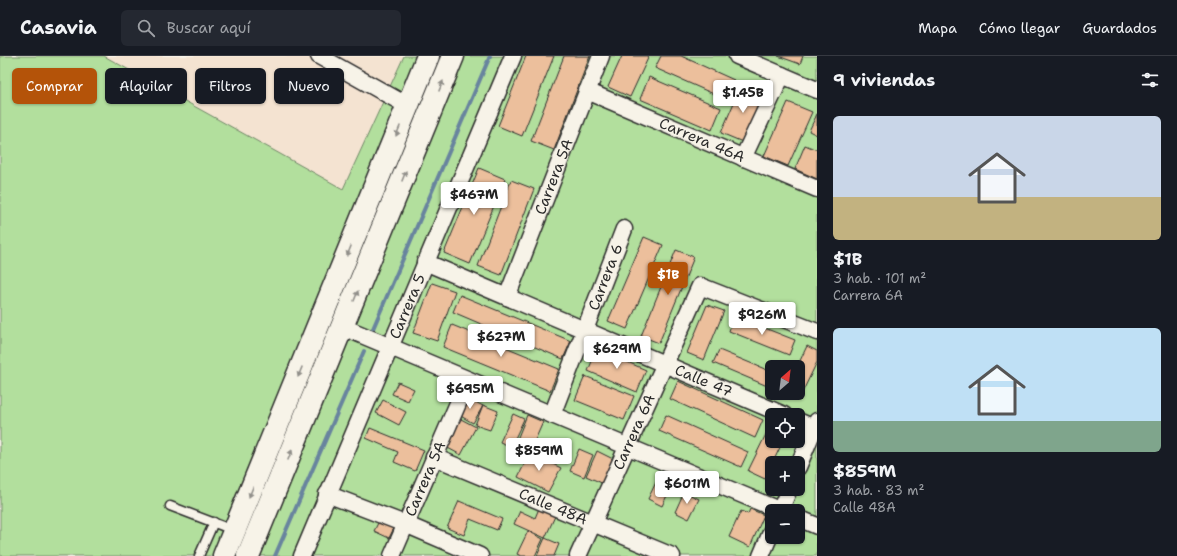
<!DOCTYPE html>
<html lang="es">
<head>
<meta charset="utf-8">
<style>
  :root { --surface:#171b24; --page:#242831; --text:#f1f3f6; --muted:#9ea1a6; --line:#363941; --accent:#b45309 }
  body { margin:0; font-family:"Shantell Sans",sans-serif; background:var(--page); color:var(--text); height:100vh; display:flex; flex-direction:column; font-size:15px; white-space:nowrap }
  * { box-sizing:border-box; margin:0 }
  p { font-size:13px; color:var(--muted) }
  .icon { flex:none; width:22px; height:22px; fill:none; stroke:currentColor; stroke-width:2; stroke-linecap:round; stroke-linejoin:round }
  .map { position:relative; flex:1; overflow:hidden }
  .side { display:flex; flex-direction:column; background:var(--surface); width:360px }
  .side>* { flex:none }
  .guide { position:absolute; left:12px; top:12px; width:380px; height:36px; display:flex; gap:8px }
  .needle { width:26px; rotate:28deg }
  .controls { position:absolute; left:765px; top:304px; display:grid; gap:8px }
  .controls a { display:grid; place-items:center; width:40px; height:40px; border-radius:6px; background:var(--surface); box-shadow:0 1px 3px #0004; font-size:20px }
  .price { position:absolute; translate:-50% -34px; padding:0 9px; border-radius:4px; background:#fff; color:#222; font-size:13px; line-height:26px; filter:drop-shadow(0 1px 2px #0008) }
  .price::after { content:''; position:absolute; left:50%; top:24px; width:12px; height:9px; margin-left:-6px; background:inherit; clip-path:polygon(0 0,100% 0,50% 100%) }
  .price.on { background:var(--accent); color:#fff }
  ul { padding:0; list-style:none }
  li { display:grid; align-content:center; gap:8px; height:212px; padding:0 16px }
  li span { display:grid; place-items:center; height:124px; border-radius:6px; color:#555 }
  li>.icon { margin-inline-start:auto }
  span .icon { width:72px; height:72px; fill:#fffc; stroke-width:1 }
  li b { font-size:17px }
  h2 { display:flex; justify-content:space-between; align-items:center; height:48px; padding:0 16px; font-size:17px }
  .chip { padding:0 14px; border-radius:6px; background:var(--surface); box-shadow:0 1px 3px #0004; font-size:14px; line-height:36px }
  .chip.on { background:var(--accent); color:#fff }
  header { display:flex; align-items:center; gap:24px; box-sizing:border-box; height:56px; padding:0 20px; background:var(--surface); border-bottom:1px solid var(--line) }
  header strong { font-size:19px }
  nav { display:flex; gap:22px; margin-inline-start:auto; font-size:14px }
  .search { width:280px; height:36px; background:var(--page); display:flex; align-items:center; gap:10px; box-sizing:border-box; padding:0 14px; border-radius:6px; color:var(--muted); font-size:15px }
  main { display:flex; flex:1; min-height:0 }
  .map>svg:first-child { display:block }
</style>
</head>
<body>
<header>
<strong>Casavia</strong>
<div class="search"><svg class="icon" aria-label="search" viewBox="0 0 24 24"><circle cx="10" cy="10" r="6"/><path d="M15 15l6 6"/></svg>Buscar aquí</div>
<nav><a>Mapa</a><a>Cómo llegar</a><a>Guardados</a></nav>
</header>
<main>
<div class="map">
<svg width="817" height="500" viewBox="0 0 817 500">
  <rect width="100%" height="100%" fill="#f7f3e8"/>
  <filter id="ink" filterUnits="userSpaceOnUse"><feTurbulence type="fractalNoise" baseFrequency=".025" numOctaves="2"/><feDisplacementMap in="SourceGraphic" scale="8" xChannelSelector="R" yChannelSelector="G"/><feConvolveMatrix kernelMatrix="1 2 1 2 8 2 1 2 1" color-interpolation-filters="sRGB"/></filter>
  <g filter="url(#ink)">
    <polygon fill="#f4e3d1" points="104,0 404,0 343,133"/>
    <path fill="#b2df9d" stroke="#6e8564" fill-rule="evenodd" d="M 0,0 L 104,0 L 343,133 L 404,0 L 817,0 L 817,500 L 0,500 ZM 772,311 L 798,311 L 798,337 L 772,337 ZM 772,359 L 798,359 L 798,385 L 772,385 ZM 772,407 L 798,407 L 798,433 L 772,433 ZM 772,455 L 798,455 L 798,481 L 772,481 Z"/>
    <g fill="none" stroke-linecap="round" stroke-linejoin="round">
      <g stroke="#68849e" stroke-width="4">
        <polyline points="372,275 490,0"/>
        <polyline points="275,500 364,295"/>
      </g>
    </g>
    <g fill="#ecbf9c" stroke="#2b2b2b">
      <polygon points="526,0 554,0 522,80 498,70"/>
      <polygon points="564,0 590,0 554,94 531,85"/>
      <polygon points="622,0 649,0 630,41 608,31"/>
      <polygon points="661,0 681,0 734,24 725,43 655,12"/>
      <polygon points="778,0 803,0 800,8"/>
      <polygon points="649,21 721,52 712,74 640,43"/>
      <polygon points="742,28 766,39 745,87 721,77"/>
      <polygon points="788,46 812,56 788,110 764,100"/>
      <polygon points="817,58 817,79 809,75"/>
      <polygon points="805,89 817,94 817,123 795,113"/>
      <polygon points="479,112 505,123 470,208 444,197"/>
      <polygon points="511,124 534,133 501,219 478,210"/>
      <polygon points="644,181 663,189 627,273 608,265"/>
      <polygon points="676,194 694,201 659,287 641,280"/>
      <polygon points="432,227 455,235 437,285 413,277"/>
      <polygon points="460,239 571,285 563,303 453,256"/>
      <polygon points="707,249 724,255 704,304 687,297"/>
      <polygon points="734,260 795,284 789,299 729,275"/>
      <polygon points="452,269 559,313 550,335 443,291"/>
      <polygon points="807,290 817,295 817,306 799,343 786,337 798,337 797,311"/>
      <polygon points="597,293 646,314 637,336 588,315"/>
      <polygon points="719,294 772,316 772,332 713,307"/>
      <polygon points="585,320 634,340 624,364 575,344"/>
      <polygon points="678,325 763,364 755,382 670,343"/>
      <polygon points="398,326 414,333 408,345 392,338"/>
      <polygon points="466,341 483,350 473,367 457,358"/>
      <polygon points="383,344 406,356 399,369 376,357"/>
      <polygon points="483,349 498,355 490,374 475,369"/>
      <polygon points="513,358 524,363 511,391 500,386"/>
      <polygon points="527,359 543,366 529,398 514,391"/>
      <polygon points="666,359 748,396 741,411 659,375"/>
      <polygon points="459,362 476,371 461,399 444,390"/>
      <polygon points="771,368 772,385 783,385 765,423 748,415"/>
      <polygon points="370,372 424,394 415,415 394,406 398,396 366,382"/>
      <polygon points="579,393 593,399 584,421 570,415"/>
      <polygon points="597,395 615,404 604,428 586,420"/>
      <polygon points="530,397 561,412 548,436 518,421"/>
      <polygon points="659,420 673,427 662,450 648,443"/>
      <polygon points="684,436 699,443 689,463 675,456"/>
      <polygon points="459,445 502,463 497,474 470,463 464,479 447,472"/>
      <polygon points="540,450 556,458 545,482 514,468 520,455 535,462"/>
      <polygon points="750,453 764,459 750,491 729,481 741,455 748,458"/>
      <polygon points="380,463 395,470 389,482 374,475"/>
      <polygon points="528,475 543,483 535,500 521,500 517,498"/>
      <polygon points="545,482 559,488 554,500 537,500"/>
    </g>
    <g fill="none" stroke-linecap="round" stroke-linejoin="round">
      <g stroke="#2b2b2b" stroke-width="11">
        <g id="service">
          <polyline points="170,450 233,474"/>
          <polyline points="199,500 214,466"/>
        </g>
      </g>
      <g stroke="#2b2b2b" stroke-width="19">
        <g id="minor">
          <polyline points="319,0 408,50"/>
          <polyline points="737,0 817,34"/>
          <path id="s1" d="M 587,35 L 817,133"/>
          <polyline points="743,102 782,19"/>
          <path id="s2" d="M 425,206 L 784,359"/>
          <path id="s3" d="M 507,241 L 601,0"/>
          <polyline points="343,271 781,455"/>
          <path id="s4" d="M 552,359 L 624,173"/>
          <polyline points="798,365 817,373"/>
          <path id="s5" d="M 434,401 L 672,500"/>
          <polyline points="798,411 817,365"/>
          <polyline points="327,438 405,468 480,500"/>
          <polyline points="780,455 789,433"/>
          <polyline points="798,462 817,470"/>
          <path id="s6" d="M 302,500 L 513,0"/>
          <path id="s7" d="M 392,500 L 468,324"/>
          <path id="s8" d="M 578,500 L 700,230 L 817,276"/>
          <polyline points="761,500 772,474"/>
        </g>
      </g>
      <g stroke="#2b2b2b" stroke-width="25">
        <g id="secondary">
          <polyline points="224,500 428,0"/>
          <polyline points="248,500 453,0"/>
        </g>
      </g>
      <use href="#service" stroke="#f7f3e8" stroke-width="8"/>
      <use href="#minor" stroke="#f7f3e8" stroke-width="16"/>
      <use href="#secondary" stroke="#f7f3e8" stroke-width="22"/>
    </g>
    <defs><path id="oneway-solid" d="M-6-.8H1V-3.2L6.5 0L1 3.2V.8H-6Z"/></defs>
    <g fill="#918f8a">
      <use href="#oneway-solid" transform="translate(441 30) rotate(-68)"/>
      <use href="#oneway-solid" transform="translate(398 75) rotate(112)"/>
      <use href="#oneway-solid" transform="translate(404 120) rotate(-68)"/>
      <use href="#oneway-solid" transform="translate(349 195) rotate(112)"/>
      <use href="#oneway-solid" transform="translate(356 240) rotate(-68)"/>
      <use href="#oneway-solid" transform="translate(300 316) rotate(112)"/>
      <use href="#oneway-solid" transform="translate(290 399) rotate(-68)"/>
      <use href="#oneway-solid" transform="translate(251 436) rotate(112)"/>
    </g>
  </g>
  <g text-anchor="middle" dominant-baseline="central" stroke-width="4" stroke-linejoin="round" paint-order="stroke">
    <g font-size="15" fill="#2b2b2b" stroke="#f7f3e8">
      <text stroke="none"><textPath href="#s1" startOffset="125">Carrera 46A</textPath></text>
      <text stroke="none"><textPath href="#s3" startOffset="129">Carrera 5A</textPath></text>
      <text stroke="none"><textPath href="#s4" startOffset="148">Carrera 6</textPath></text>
      <text stroke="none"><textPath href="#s6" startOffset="271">Carrera 5</textPath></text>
      <text stroke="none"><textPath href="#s2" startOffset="303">Calle 47</textPath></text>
      <text stroke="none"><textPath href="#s8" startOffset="136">Carrera 6A</textPath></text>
      <text stroke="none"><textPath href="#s7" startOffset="84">Carrera 5A</textPath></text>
      <text stroke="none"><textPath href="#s5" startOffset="129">Calle 48A</textPath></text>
    </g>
  </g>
</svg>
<div class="controls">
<a><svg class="needle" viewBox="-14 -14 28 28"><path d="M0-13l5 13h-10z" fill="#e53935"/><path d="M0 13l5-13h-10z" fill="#9ea1a6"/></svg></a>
<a><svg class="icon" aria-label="locate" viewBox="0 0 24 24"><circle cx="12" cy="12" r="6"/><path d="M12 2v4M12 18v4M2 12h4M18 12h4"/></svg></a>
<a>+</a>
<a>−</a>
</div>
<b class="price" style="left:743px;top:58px">$1.45B</b>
<b class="price" style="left:474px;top:160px">$467M</b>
<b class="price on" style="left:668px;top:240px">$1B</b>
<b class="price" style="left:762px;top:280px">$926M</b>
<b class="price" style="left:501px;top:302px">$627M</b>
<b class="price" style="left:617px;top:314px">$629M</b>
<b class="price" style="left:470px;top:354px">$695M</b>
<b class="price" style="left:539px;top:416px">$859M</b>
<b class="price" style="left:687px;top:449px">$601M</b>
<div class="guide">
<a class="chip on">Comprar</a>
<a class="chip">Alquilar</a>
<a class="chip">Filtros</a>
<a class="chip">Nuevo</a>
</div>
</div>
<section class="side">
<h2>9 viviendas<svg class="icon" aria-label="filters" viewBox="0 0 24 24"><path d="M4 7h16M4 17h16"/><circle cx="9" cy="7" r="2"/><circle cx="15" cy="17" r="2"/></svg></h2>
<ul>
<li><span style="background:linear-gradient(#c9d6e8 65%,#c2b280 0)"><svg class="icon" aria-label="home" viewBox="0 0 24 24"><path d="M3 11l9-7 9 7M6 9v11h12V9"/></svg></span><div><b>$1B</b><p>3 hab. · 101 m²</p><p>Carrera 6A</p></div></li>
<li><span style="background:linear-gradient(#bfe0f5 75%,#7fa58c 0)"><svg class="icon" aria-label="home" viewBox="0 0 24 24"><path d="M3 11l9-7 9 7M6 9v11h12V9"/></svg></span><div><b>$859M</b><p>3 hab. · 83 m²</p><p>Calle 48A</p></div></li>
</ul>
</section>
</main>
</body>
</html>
